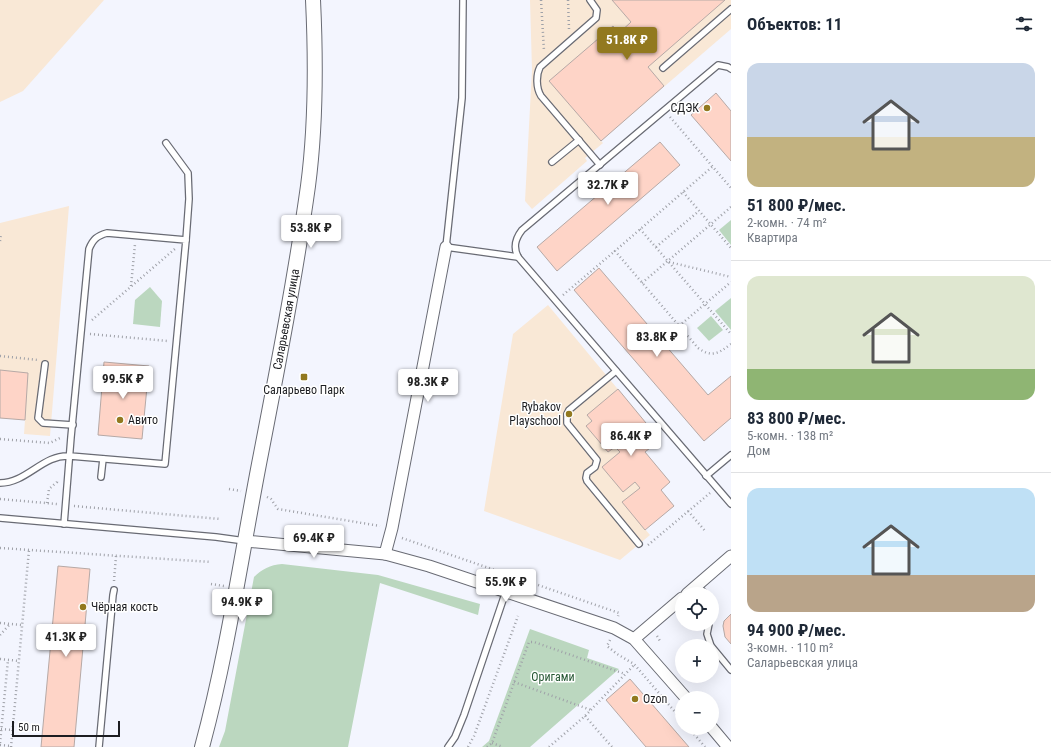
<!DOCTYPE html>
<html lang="ru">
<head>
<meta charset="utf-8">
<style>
  :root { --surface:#fff; --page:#f2f2f3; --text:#1f2937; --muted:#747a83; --line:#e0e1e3; --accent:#92791f }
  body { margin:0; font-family:"Roboto Condensed",sans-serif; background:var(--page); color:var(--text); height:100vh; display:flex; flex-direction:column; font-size:15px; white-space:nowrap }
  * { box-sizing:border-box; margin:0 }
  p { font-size:13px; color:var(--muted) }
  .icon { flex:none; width:22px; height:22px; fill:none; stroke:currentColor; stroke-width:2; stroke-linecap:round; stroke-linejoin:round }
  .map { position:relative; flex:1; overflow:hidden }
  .side { display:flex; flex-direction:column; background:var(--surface); width:320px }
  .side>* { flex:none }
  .buttons { position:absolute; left:675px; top:587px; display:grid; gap:8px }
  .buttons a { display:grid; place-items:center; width:44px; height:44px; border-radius:50%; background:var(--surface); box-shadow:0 4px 16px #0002; font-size:20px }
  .scale { position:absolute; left:12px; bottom:10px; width:108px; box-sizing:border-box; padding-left:4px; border:2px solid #1c1d21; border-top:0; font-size:11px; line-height:14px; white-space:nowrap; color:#1c1d21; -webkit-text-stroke:3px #fff; paint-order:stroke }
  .price { position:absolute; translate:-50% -34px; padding:0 9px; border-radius:4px; background:#fff; color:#222; font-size:13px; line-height:26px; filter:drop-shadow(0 1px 2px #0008) }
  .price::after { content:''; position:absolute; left:50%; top:24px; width:12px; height:9px; margin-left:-6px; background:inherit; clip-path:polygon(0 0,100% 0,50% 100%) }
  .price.selected { background:var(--accent); color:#fff }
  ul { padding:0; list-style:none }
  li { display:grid; align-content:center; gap:8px; height:212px; padding:0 16px }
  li+li { border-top:1px solid var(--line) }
  li span { display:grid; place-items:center; height:124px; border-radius:12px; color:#555 }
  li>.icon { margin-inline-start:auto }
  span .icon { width:72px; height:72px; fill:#fffc; stroke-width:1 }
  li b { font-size:17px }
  h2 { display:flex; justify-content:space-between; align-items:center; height:48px; padding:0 16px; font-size:17px }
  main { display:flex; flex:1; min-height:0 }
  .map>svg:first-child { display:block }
</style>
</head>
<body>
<main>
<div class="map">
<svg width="731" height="747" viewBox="0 0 731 747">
  <rect width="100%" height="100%" fill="#f3f5fe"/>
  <g fill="#f9e8d6">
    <polygon points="0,0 104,0 23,91 0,102"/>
    <polygon points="530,0 731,0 731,29 601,141 603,143 585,158 587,161 532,209 525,201 532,70"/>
    <polygon points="69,206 50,436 24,434 25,420 0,418 0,223"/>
    <polygon points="548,305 660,440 645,452 670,482 661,490 645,529 650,535 620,560 484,511 513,334"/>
  </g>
  <g fill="#bbd7bf">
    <polygon points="731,220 731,245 719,230"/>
    <polygon points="150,287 162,301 160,327 133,324 135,300"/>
    <polygon points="731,298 731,330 715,311"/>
    <polygon points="711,316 723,330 709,341 697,328"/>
    <path d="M 282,564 L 378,575 L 480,604 L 478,615 L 380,583 L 348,747 L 219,747 L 225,731 L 254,577 C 262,569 270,565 282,564 Z"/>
    <polygon points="530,629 589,650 587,658 619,669 530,747 482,747 489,741"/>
  </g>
  <g fill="#fed4c7" stroke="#b6a9a6">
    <polygon points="612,0 725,0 648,67 664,86 601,141 549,81 613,26 619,33 631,22"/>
    <polygon points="716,93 731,111 731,161 691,115"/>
    <polygon points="660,142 680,165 557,271 537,247"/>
    <polygon points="599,268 708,395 731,376 731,418 704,441 574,290"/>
    <polygon points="104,362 149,366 142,439 98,435"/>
    <polygon points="0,370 28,373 25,420 0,418"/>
    <polygon points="618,389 660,440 645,452 670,482 661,490 674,506 645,530 622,502 640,488 635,482 623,492 602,467 620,452 615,447 608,452 586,426 592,421 587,415"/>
    <polygon points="58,566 90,569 85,625 74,747 41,747"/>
    <polygon points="731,614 731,644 725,637 723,626 724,621"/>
    <polygon points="630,679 657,710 689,747 646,747 606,700"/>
  </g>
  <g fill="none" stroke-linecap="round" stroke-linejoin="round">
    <g stroke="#696b74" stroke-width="8">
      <g id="service">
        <polyline points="463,0 462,98 446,247 518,257"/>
        <path d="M 590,0 L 597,10 L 596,18 L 540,67 C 536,75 536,88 541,96 L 600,165"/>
        <polyline points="663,68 731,9"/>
        <path d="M 731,69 L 728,67 L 718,65 L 522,230 C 515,239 513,247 518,257 L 731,504"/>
        <polyline points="166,143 188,173 189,199 186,240"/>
        <polyline points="552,162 579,140"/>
        <polyline points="45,364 38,418 43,423 73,425"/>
        <polyline points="616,371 569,410 567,414 567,423 597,460 595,467 587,473 586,478 587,481 639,544"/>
        <polyline points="706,476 731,455"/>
        <polyline points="101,477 103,459"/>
        <path d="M 0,483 C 27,483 43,454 70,456 L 165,464 L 186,240 L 107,233 C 97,236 93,239 89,249 L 71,437 L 64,524"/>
        <polyline points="0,518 216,537 245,541"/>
        <polyline points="697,585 705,594"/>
        <polyline points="712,603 714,609 712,616"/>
        <polyline points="709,624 707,634 711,646"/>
        <polyline points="712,647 731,670"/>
        <polyline points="99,747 113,595 114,590"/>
        <polyline points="448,747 455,737 464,715 506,591"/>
      </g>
    </g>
    <g stroke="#696b74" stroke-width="13">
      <g id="minor">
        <polyline points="245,541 385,554 429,566 614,628 634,639 686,698"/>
        <polyline points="385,554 392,528 446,247"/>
        <polyline points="687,594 731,556"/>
        <polyline points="634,639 682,598"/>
        <polyline points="712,728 728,747"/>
      </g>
    </g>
    <g stroke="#696b74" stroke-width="16">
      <g id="tertiary">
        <path id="s1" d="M 202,747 C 227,655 241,558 259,464 C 277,371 295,279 308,186 C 316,125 316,62 313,0"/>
      </g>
    </g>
    <g stroke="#9fa1a8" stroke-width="2.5" stroke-dasharray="1 3" stroke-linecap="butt">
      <polyline points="541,0 544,51"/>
      <polyline points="568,0 569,29"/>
      <polyline points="670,117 731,188"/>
      <path d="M 712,167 L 615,251 L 698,348 C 712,358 719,353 731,344"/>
      <polyline points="683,192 731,248"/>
      <polyline points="640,229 731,334"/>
      <polyline points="0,241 1,233"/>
      <polyline points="656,247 699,211"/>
      <polyline points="669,262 731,277"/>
      <polyline points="642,283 731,207"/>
      <polyline points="131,286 135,244"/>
      <polyline points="563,295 615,251"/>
      <polyline points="92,320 176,248"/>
      <polyline points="679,326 731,282"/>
      <polyline points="90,334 168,341"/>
      <polyline points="0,356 38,360"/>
      <polyline points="0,439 50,443 62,437"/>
      <polyline points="229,489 241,491"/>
      <polyline points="267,497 271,499 278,509 380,526"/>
      <polyline points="0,499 57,504"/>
      <polyline points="47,503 49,489 57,482 57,480"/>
      <polyline points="74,506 220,519"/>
      <polyline points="688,511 706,532"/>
      <polyline points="402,538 619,613 618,616"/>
      <polyline points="648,545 710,493"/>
      <polyline points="0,548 211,562"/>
      <polyline points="114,581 116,556"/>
      <polyline points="211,584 224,586"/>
      <polyline points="0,623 22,625"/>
      <polyline points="0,635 10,624"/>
      <polyline points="657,636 660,641"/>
      <polyline points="610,640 607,646 617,654 634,664 682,720"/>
      <polyline points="0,659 19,661"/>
      <polyline points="514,682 591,710"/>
      <polyline points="585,716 612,747"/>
      <polyline points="689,728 705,747"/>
      <polyline points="1,729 13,730"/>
      <polyline points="0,743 8,660"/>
      <polyline points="492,743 503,747"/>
      <polyline points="0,745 11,746"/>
      <polyline points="11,747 29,550"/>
      <polyline points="468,747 474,736 518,616"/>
      <polyline points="487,747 492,743 529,642 534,642 625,674"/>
      <polyline points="549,747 585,716 635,664"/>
    </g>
    <use href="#service" stroke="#fff" stroke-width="5.5"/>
    <use href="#minor" stroke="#fff" stroke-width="11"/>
    <use href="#tertiary" stroke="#fff" stroke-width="14"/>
  </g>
  <g fill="#92791f" stroke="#fff" stroke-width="1.5">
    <circle cx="707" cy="108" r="4"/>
    <rect x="300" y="373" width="8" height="8" rx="2"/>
    <circle cx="569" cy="414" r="4"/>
    <circle cx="120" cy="420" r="4"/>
    <circle cx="83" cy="607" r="4"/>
    <circle cx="635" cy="699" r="4"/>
  </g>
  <g text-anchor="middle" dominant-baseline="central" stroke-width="3" stroke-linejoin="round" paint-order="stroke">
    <g font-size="12" fill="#1c1d21" stroke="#fff" text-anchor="start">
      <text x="699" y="108" text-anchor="end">СДЭК</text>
      <text x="304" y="390" text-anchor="middle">Саларьево Парк</text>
      <text x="561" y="407" text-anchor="end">Rybakov<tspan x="561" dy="14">Playschool</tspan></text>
      <text x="128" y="420">Авито</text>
      <text x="91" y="607">Чёрная кость</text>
      <text x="643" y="699">Ozon</text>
    </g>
    <g font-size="12" fill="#1c1d21" stroke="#fff">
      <text stroke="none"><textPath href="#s1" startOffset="436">Саларьевская улица</textPath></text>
    </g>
    <g font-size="12" fill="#265733" stroke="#fff">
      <text x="553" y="677">Оригами</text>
    </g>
  </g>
</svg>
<div class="buttons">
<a><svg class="icon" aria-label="locate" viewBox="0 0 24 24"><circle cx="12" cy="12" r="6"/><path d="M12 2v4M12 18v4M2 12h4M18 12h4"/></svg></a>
<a>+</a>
<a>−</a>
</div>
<div class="scale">50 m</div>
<b class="price selected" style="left:627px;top:61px">51.8K ₽</b>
<b class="price" style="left:608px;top:206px">32.7K ₽</b>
<b class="price" style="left:311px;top:249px">53.8K ₽</b>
<b class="price" style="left:657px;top:358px">83.8K ₽</b>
<b class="price" style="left:123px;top:400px">99.5K ₽</b>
<b class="price" style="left:428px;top:403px">98.3K ₽</b>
<b class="price" style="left:631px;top:457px">86.4K ₽</b>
<b class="price" style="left:314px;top:559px">69.4K ₽</b>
<b class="price" style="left:506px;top:603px">55.9K ₽</b>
<b class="price" style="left:242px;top:623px">94.9K ₽</b>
<b class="price" style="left:66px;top:658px">41.3K ₽</b>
</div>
<section class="side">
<h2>Объектов: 11<svg class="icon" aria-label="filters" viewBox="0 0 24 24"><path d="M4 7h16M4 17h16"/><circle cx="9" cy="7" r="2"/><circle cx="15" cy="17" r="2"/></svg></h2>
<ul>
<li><span style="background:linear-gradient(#c9d6e8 60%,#c2b280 0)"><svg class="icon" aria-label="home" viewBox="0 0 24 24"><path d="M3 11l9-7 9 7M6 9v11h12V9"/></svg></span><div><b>51 800 ₽/мес.</b><p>2-комн. · 74 m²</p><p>Квартира</p></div></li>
<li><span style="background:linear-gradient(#dfe7d0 75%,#8fb573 0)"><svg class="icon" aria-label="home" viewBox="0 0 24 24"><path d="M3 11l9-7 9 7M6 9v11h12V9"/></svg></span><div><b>83 800 ₽/мес.</b><p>5-комн. · 138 m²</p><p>Дом</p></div></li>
<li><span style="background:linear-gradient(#bfe0f5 70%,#b9a48a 0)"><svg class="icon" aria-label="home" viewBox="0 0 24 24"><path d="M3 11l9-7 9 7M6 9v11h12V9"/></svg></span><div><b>94 900 ₽/мес.</b><p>3-комн. · 110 m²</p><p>Саларьевская улица</p></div></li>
</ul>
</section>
</main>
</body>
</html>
